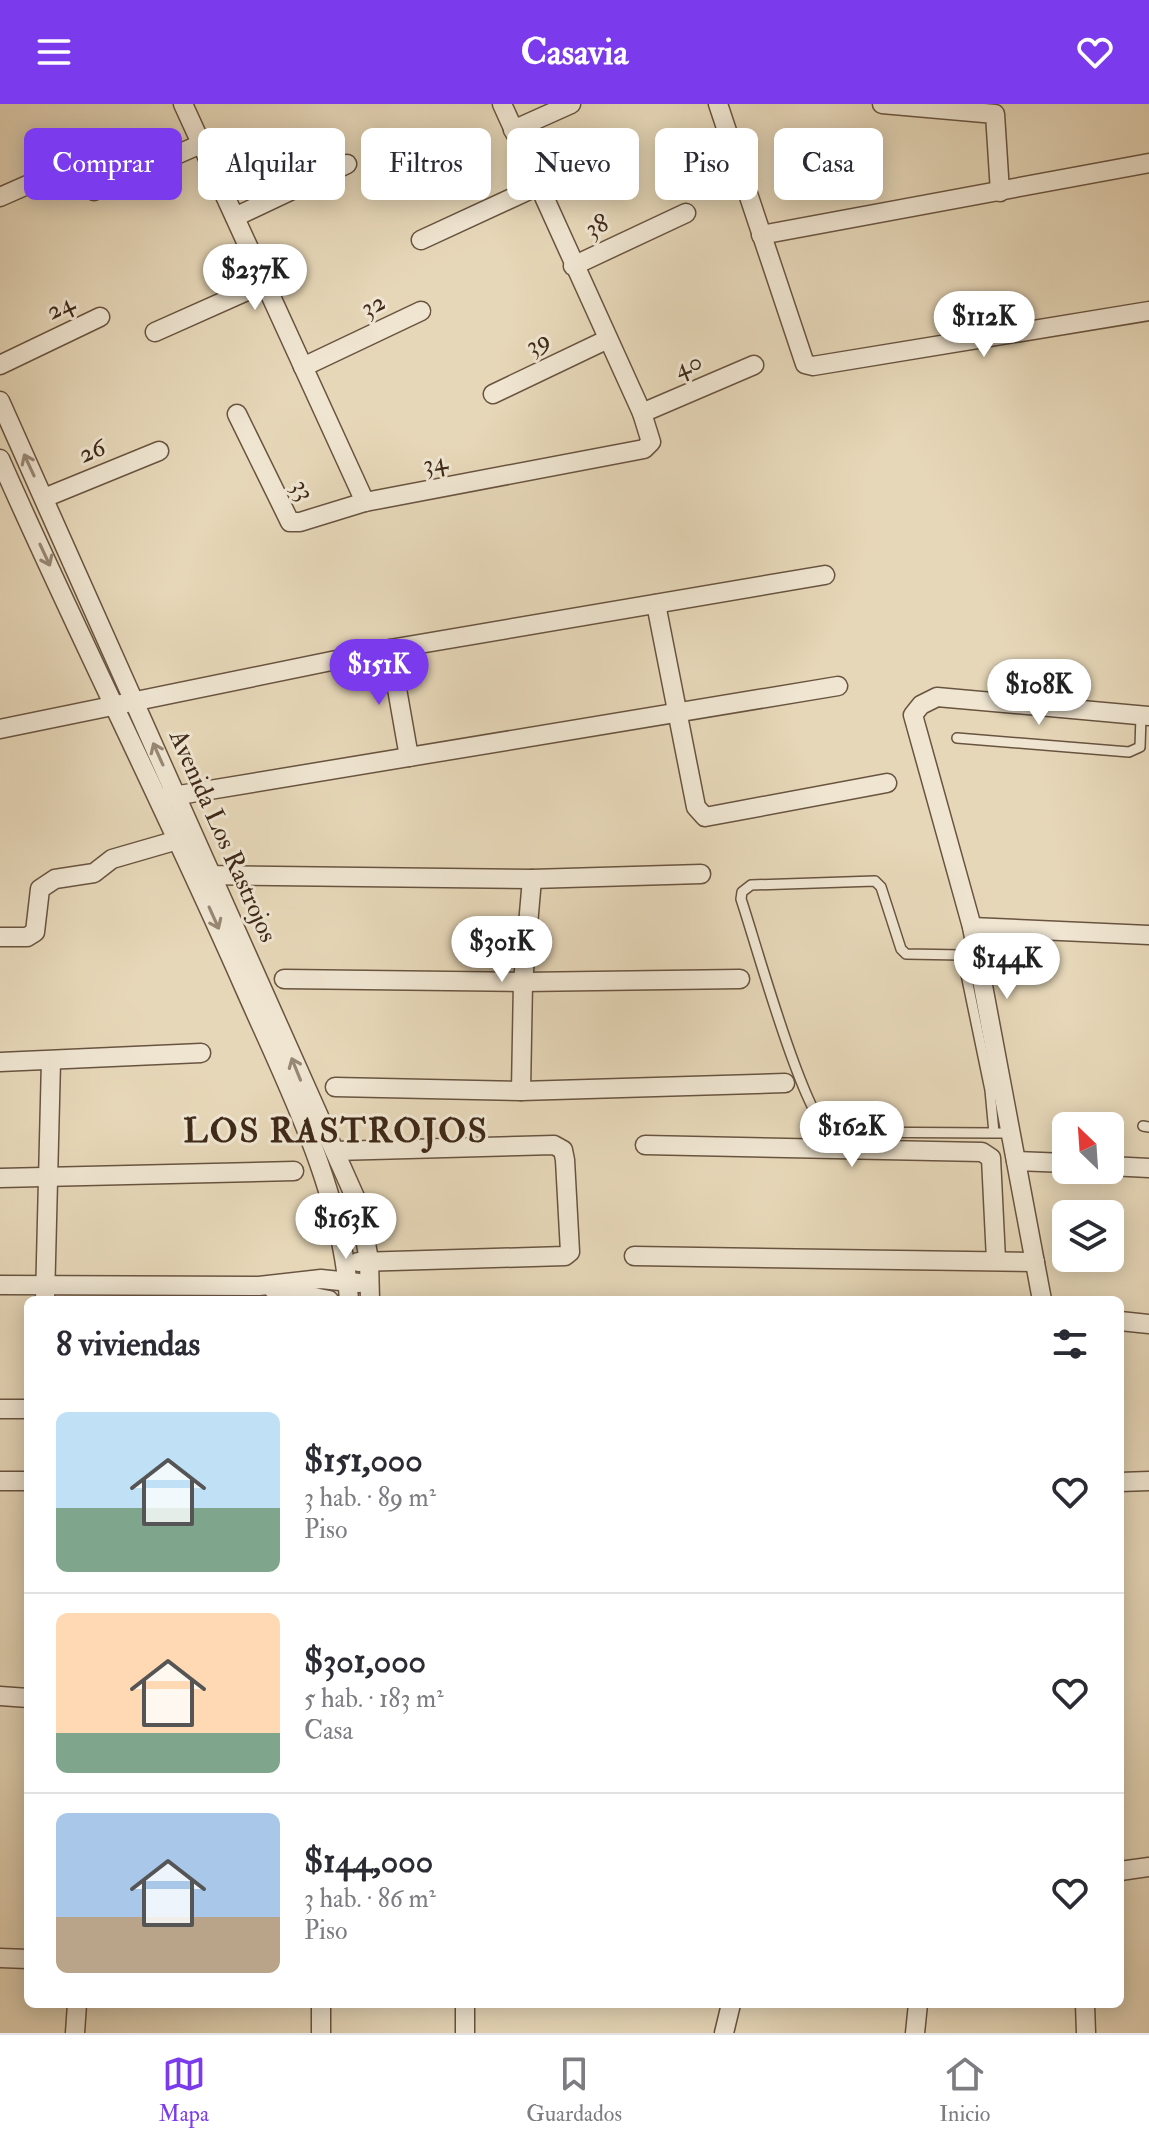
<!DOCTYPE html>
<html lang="es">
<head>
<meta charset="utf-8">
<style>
  :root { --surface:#fff; --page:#f2f2f3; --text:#2b2b33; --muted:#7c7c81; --line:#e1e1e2; --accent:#7c3aed }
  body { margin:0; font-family:"IM FELL Double Pica",serif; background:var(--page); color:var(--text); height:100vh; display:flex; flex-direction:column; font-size:30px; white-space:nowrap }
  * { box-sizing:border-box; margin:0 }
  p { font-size:26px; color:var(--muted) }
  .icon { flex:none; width:44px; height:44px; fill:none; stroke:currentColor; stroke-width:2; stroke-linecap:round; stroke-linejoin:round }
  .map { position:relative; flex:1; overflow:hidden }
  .details { position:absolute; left:24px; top:1192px; width:1100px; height:712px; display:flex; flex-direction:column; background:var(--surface); border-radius:12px; box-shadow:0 4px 20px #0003 }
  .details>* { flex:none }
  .hud { position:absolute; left:24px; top:24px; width:1102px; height:72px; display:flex; gap:16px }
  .needle { width:52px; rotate:335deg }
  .tools { position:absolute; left:1052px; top:1008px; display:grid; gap:16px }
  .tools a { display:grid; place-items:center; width:72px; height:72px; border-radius:12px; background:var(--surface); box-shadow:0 4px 20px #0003; font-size:40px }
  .price { position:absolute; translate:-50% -68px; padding:0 18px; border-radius:28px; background:#fff; color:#222; font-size:26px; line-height:52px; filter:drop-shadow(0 2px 4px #0008) }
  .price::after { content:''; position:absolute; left:50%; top:48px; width:24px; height:18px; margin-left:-12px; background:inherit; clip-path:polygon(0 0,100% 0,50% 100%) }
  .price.current { background:var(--accent); color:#fff }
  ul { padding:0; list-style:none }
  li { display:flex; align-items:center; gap:24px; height:200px; padding:0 32px }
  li+li { border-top:2px solid var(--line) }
  li span { display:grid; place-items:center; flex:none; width:224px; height:160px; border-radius:12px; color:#555 }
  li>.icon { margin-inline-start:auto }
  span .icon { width:96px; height:96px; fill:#fffc; stroke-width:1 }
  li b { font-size:34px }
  h2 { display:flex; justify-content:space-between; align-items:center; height:96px; padding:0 32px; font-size:34px }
  .pill { padding:0 28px; border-radius:12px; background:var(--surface); box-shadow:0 4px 20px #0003; font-size:28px; line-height:72px }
  .pill.current { background:var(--accent); color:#fff }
  header { display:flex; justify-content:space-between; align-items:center; height:104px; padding:0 32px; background:var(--accent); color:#fff; font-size:36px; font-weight:700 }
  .menu { display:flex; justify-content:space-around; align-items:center; height:112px; border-top:2px solid var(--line); background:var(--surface); font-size:22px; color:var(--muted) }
  .menu a { display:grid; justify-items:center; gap:4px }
  .menu .current { color:var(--accent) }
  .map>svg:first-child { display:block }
</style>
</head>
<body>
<header><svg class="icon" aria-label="menu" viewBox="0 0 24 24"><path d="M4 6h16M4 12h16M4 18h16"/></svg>Casavia<svg class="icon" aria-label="heart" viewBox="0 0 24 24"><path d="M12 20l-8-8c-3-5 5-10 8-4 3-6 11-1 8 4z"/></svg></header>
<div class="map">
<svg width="1149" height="1929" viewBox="0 0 1149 1929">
  <rect width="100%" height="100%" fill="#e6d7b8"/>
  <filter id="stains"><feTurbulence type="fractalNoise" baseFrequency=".0025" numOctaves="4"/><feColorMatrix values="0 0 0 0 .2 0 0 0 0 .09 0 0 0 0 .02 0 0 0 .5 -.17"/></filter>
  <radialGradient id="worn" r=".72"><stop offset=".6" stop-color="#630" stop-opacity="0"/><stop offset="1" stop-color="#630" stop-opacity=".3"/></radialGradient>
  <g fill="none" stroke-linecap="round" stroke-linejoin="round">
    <g stroke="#695440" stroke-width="12">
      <g id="service">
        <polyline points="957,634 1129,648 1140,643 1141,612"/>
        <polyline points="1143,1022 1149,1023"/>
        <path d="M 994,1029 L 990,986 L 962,851 L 906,850 L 901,845 L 881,783 L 875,777 L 751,781 L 742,788 L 741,795 C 754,833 804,1015 830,1028 L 994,1029 L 1013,1029"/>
      </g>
    </g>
    <g stroke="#695440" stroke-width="21">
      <g id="minor">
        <polyline points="183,0 365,398"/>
        <polyline points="718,0 805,260 813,262 1149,207"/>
        <polyline points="882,0 995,10 1000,88"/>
        <polyline points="513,26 571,0"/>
        <polyline points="94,87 201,40"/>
        <polyline points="0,93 34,78"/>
        <polyline points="235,113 347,60"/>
        <polyline points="761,131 1149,59"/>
        <polyline points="421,136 538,82"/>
        <polyline points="573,162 686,109"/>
        <polyline points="155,228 265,179"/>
        <polyline points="0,261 100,213"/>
        <polyline points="303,263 421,207"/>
        <polyline points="493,290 606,236"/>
        <polyline points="0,297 359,1102 369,1156 370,1196"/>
        <polyline points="642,309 754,261"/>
        <polyline points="237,310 290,418 300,418 365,398 644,345 651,338 642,309 502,0"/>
        <path d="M 0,355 C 78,532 166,705 244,883 C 288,983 342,1086 349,1196"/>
        <polyline points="44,394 159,347"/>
        <polyline points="656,500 696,703 705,713 887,679"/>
        <polyline points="390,545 409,653"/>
        <polyline points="0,625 390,545 825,471"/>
        <polyline points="167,693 838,582"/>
        <polyline points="202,771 532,775 701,770"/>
        <polyline points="972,823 1149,831"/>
        <polyline points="0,833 27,833 35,828 40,785 55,775 94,769 112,755 188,733"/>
        <polyline points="284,875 523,878 740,875"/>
        <polyline points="0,958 201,949"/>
        <polyline points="335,983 521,987 785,979"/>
        <polyline points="521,987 523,878 532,775"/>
        <polyline points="645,1041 982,1048 991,1054 996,1156"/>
        <polyline points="335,1047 554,1041 563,1046 565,1056 570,1148 565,1152 358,1158"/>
        <polyline points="1016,1057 1066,1059"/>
        <polyline points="1110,1062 1149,1064"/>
        <polyline points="0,1074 294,1067"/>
        <polyline points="634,1152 1035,1158"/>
        <polyline points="0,1181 259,1182 321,1175 359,1179"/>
        <polyline points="273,1185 329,1196"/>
        <polyline points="45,1196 51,957"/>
        <polyline points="1042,1196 972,823 913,611 921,601 937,593 1149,612"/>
        <polyline points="1120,1217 1149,1220"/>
        <polyline points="0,1305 28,1305"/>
        <polyline points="0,1377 28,1377"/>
        <polyline points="1120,1378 1149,1377"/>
        <polyline points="0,1592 28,1594"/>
        <polyline points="1120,1767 1149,1763"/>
        <polyline points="0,1854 28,1855"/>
        <polyline points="321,1900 321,1929"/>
        <polyline points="1085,1900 1086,1929"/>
        <polyline points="75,1929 77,1900"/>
        <polyline points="465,1929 465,1900"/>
        <polyline points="724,1929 731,1900"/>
        <polyline points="915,1929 918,1900"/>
      </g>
    </g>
    <use href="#service" stroke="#efe5d1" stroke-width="9"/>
    <use href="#minor" stroke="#efe5d1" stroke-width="18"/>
  </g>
  <defs><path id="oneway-shaft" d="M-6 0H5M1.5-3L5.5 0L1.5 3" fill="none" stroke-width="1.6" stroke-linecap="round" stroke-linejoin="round" transform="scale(2)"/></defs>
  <g stroke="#978774">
    <use href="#oneway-shaft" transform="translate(29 361) rotate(-115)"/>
    <use href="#oneway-shaft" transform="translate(45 451) rotate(65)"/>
    <use href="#oneway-shaft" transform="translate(158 650) rotate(-114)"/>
    <use href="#oneway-shaft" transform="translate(214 814) rotate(66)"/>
    <use href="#oneway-shaft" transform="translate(296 965) rotate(-112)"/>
  </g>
  <g text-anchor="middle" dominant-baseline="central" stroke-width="6" stroke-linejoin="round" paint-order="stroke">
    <g font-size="26" fill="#3f2918" stroke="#efe5d1">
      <text transform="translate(597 122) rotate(-25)">38</text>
      <text transform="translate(373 201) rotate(-25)">32</text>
      <text transform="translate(60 203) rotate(-26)">24</text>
      <text transform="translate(538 239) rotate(-26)">39</text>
      <text transform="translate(688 261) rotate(-23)">40</text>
      <text transform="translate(92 347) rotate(-22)">26</text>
      <text transform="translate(435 359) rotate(-11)">34</text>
      <text transform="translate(303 386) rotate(61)">33</text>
      <text transform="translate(223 732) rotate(66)">Avenida Los Rastrojos</text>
    </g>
    <g font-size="34" font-weight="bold" letter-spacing="2" fill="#3f2918" stroke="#efe5d1">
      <text x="336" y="1027">LOS RASTROJOS</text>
    </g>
  </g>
  <rect width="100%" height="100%" filter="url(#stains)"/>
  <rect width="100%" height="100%" fill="url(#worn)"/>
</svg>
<div class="tools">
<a><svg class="needle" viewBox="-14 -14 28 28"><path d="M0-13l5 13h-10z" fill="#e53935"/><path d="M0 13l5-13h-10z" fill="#7c7c81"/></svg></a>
<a><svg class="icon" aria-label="layers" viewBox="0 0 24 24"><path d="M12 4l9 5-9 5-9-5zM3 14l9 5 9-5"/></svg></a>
</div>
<b class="price" style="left:255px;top:208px">$237K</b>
<b class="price" style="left:984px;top:255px">$112K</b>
<b class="price current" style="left:379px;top:603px">$151K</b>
<b class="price" style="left:1039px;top:623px">$108K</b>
<b class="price" style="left:502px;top:880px">$301K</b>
<b class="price" style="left:1007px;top:897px">$144K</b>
<b class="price" style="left:852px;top:1065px">$162K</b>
<b class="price" style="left:346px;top:1157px">$163K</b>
<div class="hud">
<a class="pill current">Comprar</a>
<a class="pill">Alquilar</a>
<a class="pill">Filtros</a>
<a class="pill">Nuevo</a>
<a class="pill">Piso</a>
<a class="pill">Casa</a>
</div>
<section class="details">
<h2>8 viviendas<svg class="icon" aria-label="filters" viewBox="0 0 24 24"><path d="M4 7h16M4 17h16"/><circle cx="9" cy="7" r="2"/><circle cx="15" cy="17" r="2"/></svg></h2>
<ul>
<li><span style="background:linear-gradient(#bfe0f5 60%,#7fa58c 0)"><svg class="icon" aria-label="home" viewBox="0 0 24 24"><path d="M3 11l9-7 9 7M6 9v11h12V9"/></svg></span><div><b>$151,000</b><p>3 hab. · 89 m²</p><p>Piso</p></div><svg class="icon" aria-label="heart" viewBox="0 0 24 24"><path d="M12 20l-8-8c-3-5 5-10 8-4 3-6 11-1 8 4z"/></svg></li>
<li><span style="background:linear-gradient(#ffd9b3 75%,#7fa58c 0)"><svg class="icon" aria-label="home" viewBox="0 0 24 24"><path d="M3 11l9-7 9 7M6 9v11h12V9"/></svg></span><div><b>$301,000</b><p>5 hab. · 183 m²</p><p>Casa</p></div><svg class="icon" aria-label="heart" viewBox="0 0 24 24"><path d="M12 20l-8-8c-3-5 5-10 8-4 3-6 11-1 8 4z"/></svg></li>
<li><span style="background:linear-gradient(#a9c7e8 65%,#b9a48a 0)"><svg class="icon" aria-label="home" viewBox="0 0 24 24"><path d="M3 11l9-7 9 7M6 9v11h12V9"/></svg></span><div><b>$144,000</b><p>3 hab. · 86 m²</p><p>Piso</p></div><svg class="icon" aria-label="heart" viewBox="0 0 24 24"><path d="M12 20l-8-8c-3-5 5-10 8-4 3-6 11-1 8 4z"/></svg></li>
</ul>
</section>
</div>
<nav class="menu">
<a class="current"><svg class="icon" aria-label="map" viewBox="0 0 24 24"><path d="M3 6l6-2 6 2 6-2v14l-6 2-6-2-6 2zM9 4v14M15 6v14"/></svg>Mapa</a>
<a><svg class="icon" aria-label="saved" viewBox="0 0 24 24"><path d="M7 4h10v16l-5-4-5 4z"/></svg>Guardados</a>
<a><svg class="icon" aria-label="home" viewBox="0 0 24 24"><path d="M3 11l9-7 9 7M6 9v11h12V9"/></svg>Inicio</a>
</nav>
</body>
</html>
